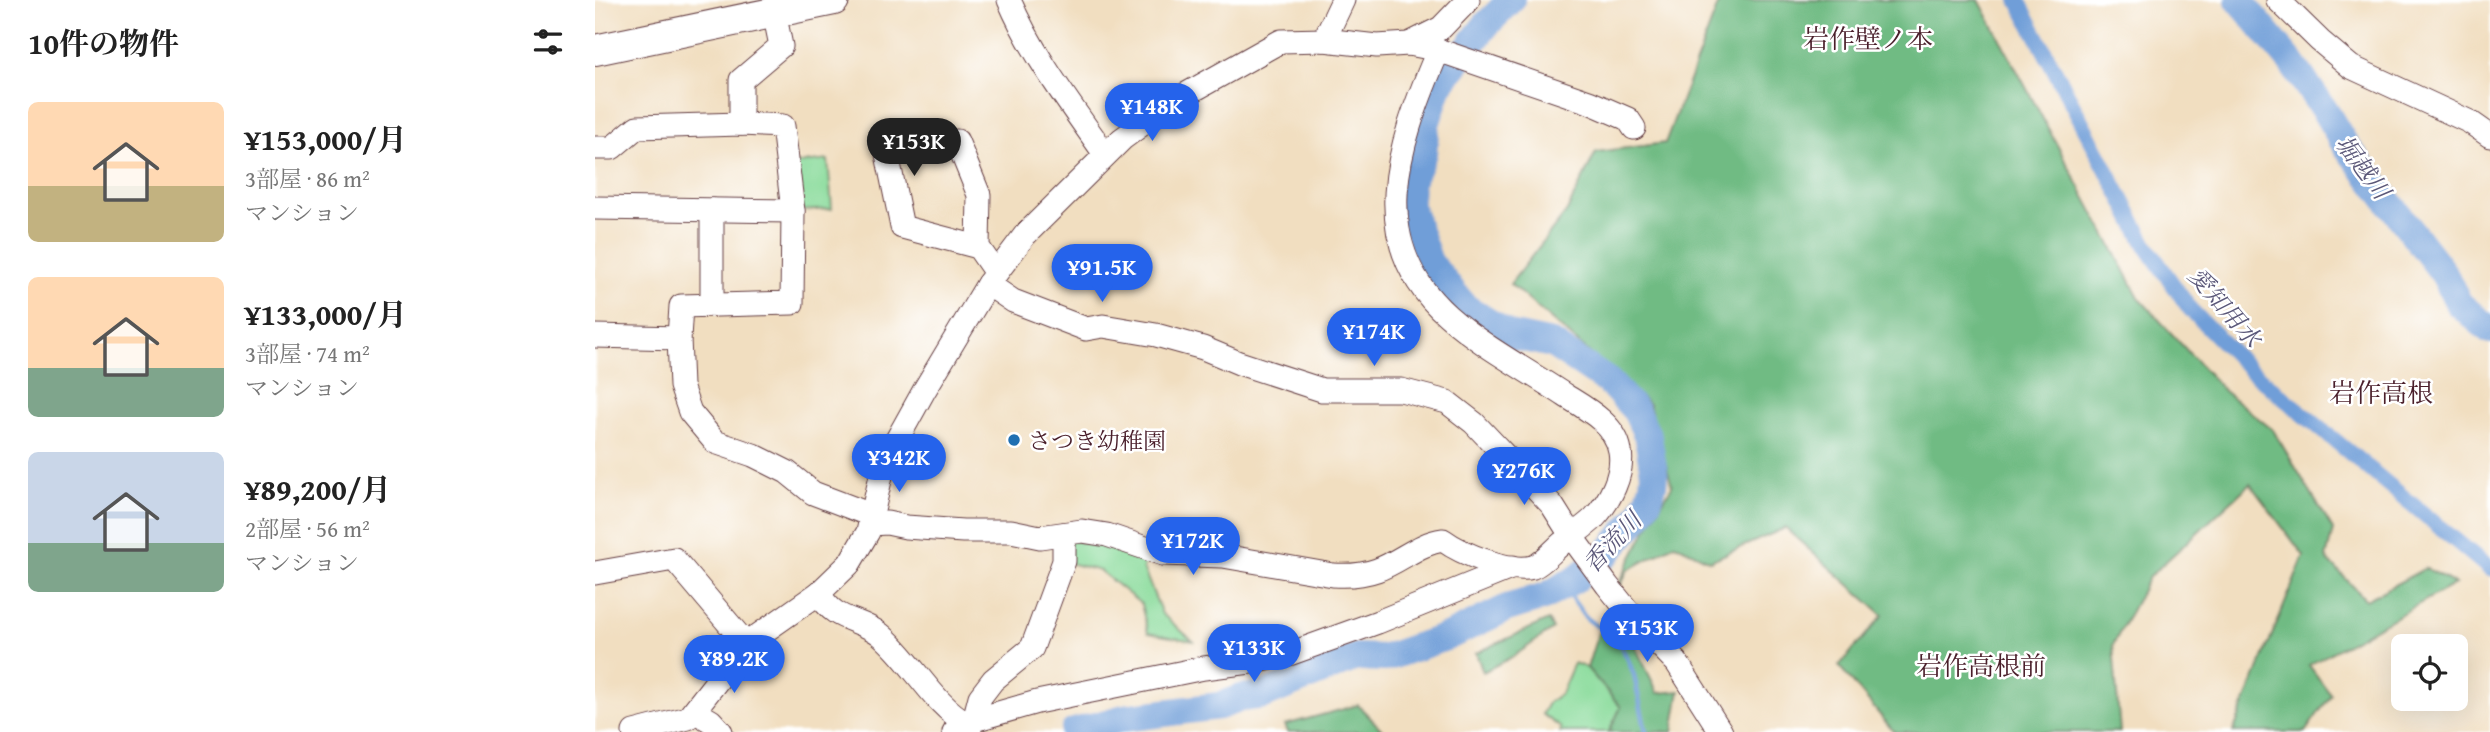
<!DOCTYPE html>
<html lang="ja">
<head>
<meta charset="utf-8">
<style>
  :root { --surface:#fff; --page:#f2f2f2; --text:#222; --muted:#767676; --accent:#2563eb }
  body { margin:0; font-family:"Gentium Book Plus","Noto Serif JP",serif; background:var(--page); color:var(--text); height:100vh; display:flex; flex-direction:column; font-size:26px; white-space:nowrap }
  * { box-sizing:border-box; margin:0 }
  p { font-size:23px; color:var(--muted) }
  .icon { flex:none; width:38px; height:38px; fill:none; stroke:currentColor; stroke-width:2; stroke-linecap:round; stroke-linejoin:round }
  .map { position:relative; flex:1; overflow:hidden }
  .details { display:flex; flex-direction:column; background:var(--surface); width:595px }
  .details>* { flex:none }
  .controls { position:absolute; left:1796px; top:634px; display:grid; gap:14px }
  .controls a { display:grid; place-items:center; width:77px; height:77px; border-radius:10px; background:var(--surface); box-shadow:0 7px 28px #0002; font-size:35px }
  .price { position:absolute; translate:-50% -60px; padding:0 16px; border-radius:24px; background:var(--accent); color:#fff; font-size:23px; line-height:46px; filter:drop-shadow(0 2px 4px #0008) }
  .price::after { content:''; position:absolute; left:50%; top:42px; width:21px; height:16px; margin-left:-10px; background:inherit; clip-path:polygon(0 0,100% 0,50% 100%) }
  .price.on { background:#222; color:#fff }
  ul { padding:0; list-style:none }
  li { display:flex; align-items:center; gap:21px; height:175px; padding:0 28px }
  li span { display:grid; place-items:center; flex:none; width:196px; height:140px; border-radius:10px; color:#555 }
  li>.icon { margin-inline-start:auto }
  span .icon { width:84px; height:84px; fill:#fffc; stroke-width:1 }
  li b { font-size:30px }
  h2 { display:flex; justify-content:space-between; align-items:center; height:84px; padding:0 28px; font-size:30px }
  main { display:flex; flex:1; min-height:0 }
  .map>svg:first-child { display:block }
</style>
</head>
<body>
<main>
<section class="details">
<h2>10件の物件<svg class="icon" aria-label="filters" viewBox="0 0 24 24"><path d="M4 7h16M4 17h16"/><circle cx="9" cy="7" r="2"/><circle cx="15" cy="17" r="2"/></svg></h2>
<ul>
<li><span style="background:linear-gradient(#ffd9b3 60%,#c2b280 0)"><svg class="icon" aria-label="home" viewBox="0 0 24 24"><path d="M3 11l9-7 9 7M6 9v11h12V9"/></svg></span><div><b>¥153,000/月</b><p>3部屋 · 86 m²</p><p>マンション</p></div></li>
<li><span style="background:linear-gradient(#ffd9b3 65%,#7fa58c 0)"><svg class="icon" aria-label="home" viewBox="0 0 24 24"><path d="M3 11l9-7 9 7M6 9v11h12V9"/></svg></span><div><b>¥133,000/月</b><p>3部屋 · 74 m²</p><p>マンション</p></div></li>
<li><span style="background:linear-gradient(#c9d6e8 65%,#7fa58c 0)"><svg class="icon" aria-label="home" viewBox="0 0 24 24"><path d="M3 11l9-7 9 7M6 9v11h12V9"/></svg></span><div><b>¥89,200/月</b><p>2部屋 · 56 m²</p><p>マンション</p></div></li>
</ul>
</section>
<div class="map">
<svg width="1895" height="732" viewBox="0 0 1895 732">
  <rect width="100%" height="100%" fill="#fff"/>
  <filter id="ink" filterUnits="userSpaceOnUse"><feTurbulence type="fractalNoise" baseFrequency=".0143" numOctaves="2"/><feDisplacementMap in="SourceGraphic" scale="14" xChannelSelector="R" yChannelSelector="G"/><feConvolveMatrix kernelMatrix="1 2 1 2 8 2 1 2 1" color-interpolation-filters="sRGB"/></filter>
  <filter id="wash" filterUnits="userSpaceOnUse"><feTurbulence type="fractalNoise" baseFrequency=".00686" numOctaves="4" result="noise"/><feDisplacementMap in="SourceGraphic" scale="28" xChannelSelector="R" yChannelSelector="G"/><feGaussianBlur stdDeviation="1.57" result="paint"/><feColorMatrix in="noise" values="0 0 0 0 0 0 0 0 0 0 0 0 0 0 0 0 0 1.4 0 .05"/><feComposite in="paint" operator="in"/></filter>
  <g filter="url(#wash)">
    <rect width="100%" height="100%" fill="#f1dec0"/>
    <g fill="#8adb9b" stroke="#6a7d63" stroke-width="2">
      <polygon points="233,160 237,209 202,211 201,164"/>
      <polygon points="475,540 553,555 548,568 567,614 598,641 553,633 546,604 505,571 474,563"/>
      <polygon points="979,663 992,668 1026,707 1014,732 965,732 966,728 947,714 953,703 966,693"/>
    </g>
    <g fill="#6fbb83" stroke="#5c6d57" stroke-width="2">
      <path d="M 1125,0 L 1384,0 L 1545,299 L 1628,390 L 1678,430 L 1738,530 L 1731,558 L 1771,600 L 1831,568 L 1860,584 L 1714,665 L 1736,695 L 1710,732 L 1638,732 L 1709,556 L 1655,484 L 1554,577 L 1518,645 L 1525,732 L 1299,732 L 1244,666 L 1288,615 L 1190,528 L 1115,561 L 1080,544 L 1033,570 L 1010,617 L 1040,646 L 1063,693 L 1085,691 L 1078,732 L 1014,732 L 1026,707 L 992,668 C 1010,604 1043,543 1077,486 L 1054,404 L 915,284 L 972,211 L 1001,152 L 1070,143 Z"/>
      <polygon points="953,620 958,629 919,656 888,672 881,653"/>
      <polygon points="763,705 789,732 693,732 690,725"/>
    </g>
    <g fill="none" stroke-linecap="round" stroke-linejoin="round">
      <polyline stroke="#6f9ed8" stroke-width="4.5" points="968,586 991,618 1023,642 1032,657 1039,675 1051,732"/>
      <polyline stroke="#6f9ed8" stroke-width="16" points="1423,0 1552,247 1595,309 1655,370 1895,569"/>
      <g stroke="#6f9ed8" stroke-width="28">
        <polyline points="1644,0 1696,62 1730,111 1749,143 1849,274 1864,304 1895,330"/>
        <polyline points="479,732 529,718 624,706 646,698 669,695 761,657 790,658 854,636 912,608 951,596 982,578 1010,556 1044,516 1054,499 1058,485 1059,473 1053,437 1041,411 1014,382 957,344 914,335 870,307 834,262 814,205 815,183 828,153 831,124 844,85 892,24 916,0"/>
      </g>
    </g>
  </g>
  <g filter="url(#ink)">
    <g fill="none" stroke-linecap="round" stroke-linejoin="round">
      <g stroke="#633c41" stroke-width="25">
        <g id="minor">
          <path d="M 414,0 C 438,56 475,104 510,154"/>
          <polyline points="1683,0 1725,41 1756,67 1875,122 1895,136"/>
          <polyline points="729,40 748,0"/>
          <polyline points="814,44 846,28 873,0"/>
          <polyline points="146,124 146,80 186,46 179,12"/>
          <polyline points="0,148 17,148 42,127 146,124 188,126 198,211 197,303 86,306 84,338 86,386 95,412 120,442 158,455 192,472 218,493 276,515"/>
          <polyline points="0,208 198,211"/>
          <polyline points="117,210 117,305"/>
          <polyline points="383,247 384,195 362,141 292,154 307,227 383,247 401,273"/>
          <polyline points="393,284 418,301 491,329 508,326 561,335 608,348 644,363 727,390 806,390 852,402 879,423 957,505 979,540 1012,585 1041,621 1082,663 1126,732"/>
          <polyline points="0,336 84,338"/>
          <path d="M 275,524 L 292,523 L 311,527 L 368,531 L 416,531 L 445,537 L 487,531 L 512,535 L 568,554 L 628,556 L 738,575 C 753,576 768,575 782,570 C 805,562 824,543 848,540 C 867,554 914,573 938,567 C 947,564 959,550 966,544 C 977,535 990,527 999,518 C 1015,501 1029,474 1025,451 C 1021,425 992,409 971,396 C 932,370 888,347 853,316 C 769,242 803,146 840,58 L 840,49"/>
          <polyline points="0,573 79,559 151,644"/>
          <path d="M 224,593 C 239,622 262,617 285,634 C 316,659 339,706 372,723 L 375,732"/>
          <polyline points="99,711 116,721 126,732"/>
          <polyline points="379,720 385,697 398,680 437,648 469,561 469,534"/>
          <polyline points="39,732 93,718 151,644 224,593 254,564 273,532 289,463 330,389 393,284 430,235 527,139 579,101 686,41 729,40 782,46 814,44 840,49 994,102 1033,119 1039,128"/>
          <polyline points="359,732 379,720 442,702 609,668 663,661 697,653 783,622 918,567"/>
        </g>
      </g>
      <g stroke="#633c41" stroke-width="32">
        <polyline id="major" points="0,50 239,0"/>
      </g>
      <use href="#minor" stroke="#fff" stroke-width="23"/>
      <use href="#major" stroke="#fff" stroke-width="30"/>
    </g>
  </g>
  <circle fill="#1f6fb2" stroke="#fff" stroke-width="2.5" cx="419" cy="440" r="7"/>
  <g text-anchor="middle" dominant-baseline="central" stroke-width="5" stroke-linejoin="round" paint-order="stroke">
    <g font-size="23" fill="#4a1f2b" stroke="#fff" text-anchor="start">
      <text x="433" y="440">さつき幼稚園</text>
    </g>
    <g font-size="24" font-style="italic" fill="#5b5879" stroke="#fff">
      <text transform="translate(1768 167) rotate(53)">堀越川</text>
      <text transform="translate(1630 307) rotate(49)">愛知用水</text>
      <text transform="translate(1017 542) rotate(-47)">香流川</text>
    </g>
    <g font-size="26" fill="#4a1f2b" stroke="#fff">
      <text x="1273" y="38">岩作壁ノ本</text>
      <text x="1786" y="392">岩作高根</text>
      <text x="1386" y="665">岩作高根前</text>
    </g>
  </g>
</svg>
<div class="controls">
<a><svg class="icon" aria-label="locate" viewBox="0 0 24 24"><circle cx="12" cy="12" r="6"/><path d="M12 2v4M12 18v4M2 12h4M18 12h4"/></svg></a>
</div>
<b class="price" style="left:557px;top:143px">¥148K</b>
<b class="price on" style="left:319px;top:178px">¥153K</b>
<b class="price" style="left:507px;top:304px">¥91.5K</b>
<b class="price" style="left:779px;top:368px">¥174K</b>
<b class="price" style="left:304px;top:494px">¥342K</b>
<b class="price" style="left:929px;top:507px">¥276K</b>
<b class="price" style="left:598px;top:577px">¥172K</b>
<b class="price" style="left:1052px;top:664px">¥153K</b>
<b class="price" style="left:659px;top:684px">¥133K</b>
<b class="price" style="left:139px;top:695px">¥89.2K</b>
</div>
</main>
</body>
</html>
